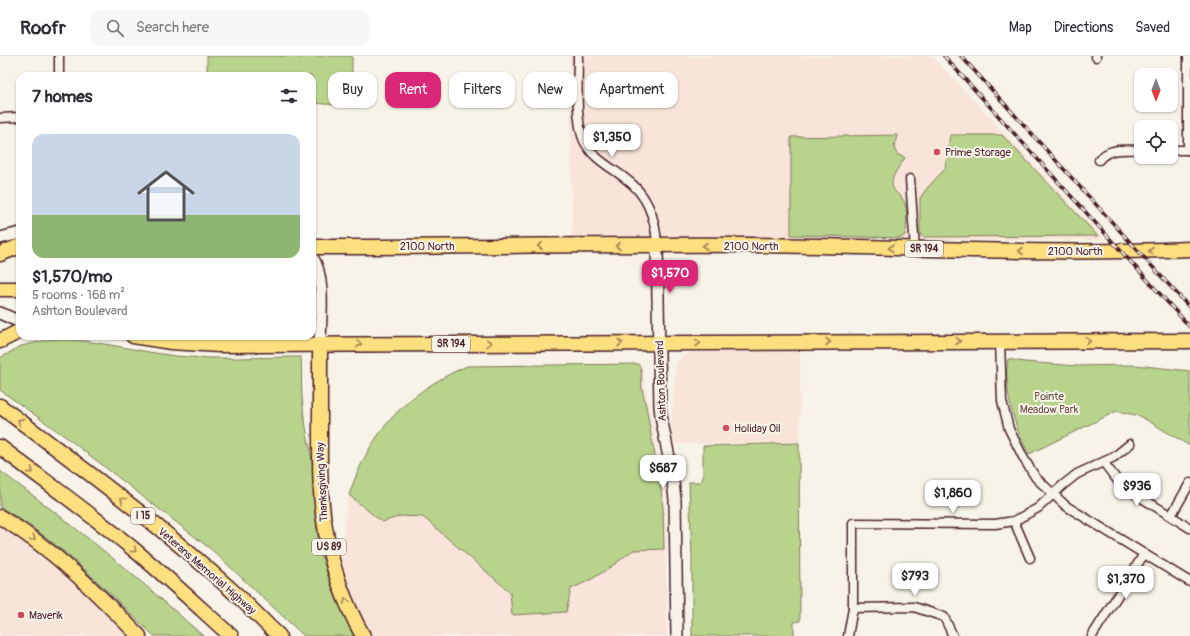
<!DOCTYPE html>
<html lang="en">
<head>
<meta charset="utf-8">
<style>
  :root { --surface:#fff; --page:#f7f7f7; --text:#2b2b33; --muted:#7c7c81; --line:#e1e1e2; --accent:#db2777 }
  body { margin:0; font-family:Pangolin,sans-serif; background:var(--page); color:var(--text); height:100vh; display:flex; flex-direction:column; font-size:15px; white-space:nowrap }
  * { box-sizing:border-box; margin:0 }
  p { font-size:13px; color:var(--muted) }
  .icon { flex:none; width:22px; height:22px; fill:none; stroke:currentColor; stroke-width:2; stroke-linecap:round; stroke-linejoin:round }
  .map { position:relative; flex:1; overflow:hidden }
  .side { position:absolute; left:16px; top:16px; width:300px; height:268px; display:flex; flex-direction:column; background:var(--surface); border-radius:12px; box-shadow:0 1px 3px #0004 }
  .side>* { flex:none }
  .hud { position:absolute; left:328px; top:16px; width:380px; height:36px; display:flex; gap:8px }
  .needle { width:26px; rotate:180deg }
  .buttons { position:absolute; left:1134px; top:12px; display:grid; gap:8px }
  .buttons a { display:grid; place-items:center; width:44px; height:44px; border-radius:8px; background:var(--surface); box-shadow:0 1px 3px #0004; font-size:20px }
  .price { position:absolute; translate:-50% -34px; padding:0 9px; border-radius:8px; background:#fff; color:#222; font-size:13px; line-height:26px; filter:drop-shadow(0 1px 2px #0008) }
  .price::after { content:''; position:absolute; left:50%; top:24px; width:12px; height:9px; margin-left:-6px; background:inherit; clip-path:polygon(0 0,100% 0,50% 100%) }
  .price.on { background:var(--accent); color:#fff }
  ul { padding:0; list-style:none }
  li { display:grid; align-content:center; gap:8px; height:212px; padding:0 16px }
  li span { display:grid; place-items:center; height:124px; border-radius:12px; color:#555 }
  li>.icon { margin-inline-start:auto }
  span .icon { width:72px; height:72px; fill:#fffc; stroke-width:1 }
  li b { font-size:17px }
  h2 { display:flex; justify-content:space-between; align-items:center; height:48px; padding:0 16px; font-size:17px }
  .chip { padding:0 14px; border-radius:12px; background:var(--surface); box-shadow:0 1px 3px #0004; font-size:14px; line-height:36px }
  .chip.on { background:var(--accent); color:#fff }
  header { display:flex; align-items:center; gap:24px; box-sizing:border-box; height:56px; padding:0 20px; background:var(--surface); border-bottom:1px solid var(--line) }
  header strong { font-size:19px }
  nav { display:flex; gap:22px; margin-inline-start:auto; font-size:14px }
  .search { width:280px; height:36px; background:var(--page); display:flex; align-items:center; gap:10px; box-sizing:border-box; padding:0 14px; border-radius:12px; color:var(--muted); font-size:15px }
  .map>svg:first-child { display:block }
</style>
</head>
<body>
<header>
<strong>Roofr</strong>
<div class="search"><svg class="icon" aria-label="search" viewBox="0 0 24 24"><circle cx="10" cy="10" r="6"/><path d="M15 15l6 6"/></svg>Search here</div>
<nav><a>Map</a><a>Directions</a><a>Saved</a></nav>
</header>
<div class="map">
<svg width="1190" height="580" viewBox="0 0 1190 580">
  <rect width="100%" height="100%" fill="#f7f3e8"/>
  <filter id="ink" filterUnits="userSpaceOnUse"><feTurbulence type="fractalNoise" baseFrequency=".025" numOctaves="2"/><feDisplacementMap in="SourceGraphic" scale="8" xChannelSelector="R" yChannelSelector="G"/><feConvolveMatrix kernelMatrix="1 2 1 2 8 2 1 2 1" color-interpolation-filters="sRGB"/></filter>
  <g filter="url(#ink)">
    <g fill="#f8e4d9">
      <polygon points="570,0 932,0 1105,184 925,184 844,181 572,180"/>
      <polygon points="800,295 800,387 674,388 671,365 676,308 681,301 693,296"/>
      <polygon points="641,308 643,311 644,328 649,348 665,438 667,580 370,580 348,534 342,515 345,464 349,439 360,410 370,390 382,373 394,358 408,345 435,326 467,310"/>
      <polygon points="0,468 54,506 132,580 0,580"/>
    </g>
    <g fill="#b8d48c" stroke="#817a5c">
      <polygon points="207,0 294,0 302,2 302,0 352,0 352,50 312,47 312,20 207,20"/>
      <path d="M 897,79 L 894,92 L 897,98 L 905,102 C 900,110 892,118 892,128 C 892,136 901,139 904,145 C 908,152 907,172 905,179 L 901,182 L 791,179 L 791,81 Z"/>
      <polygon points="950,79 1002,79 1098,180 922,181 920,177 920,142 928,131 945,113"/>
      <path d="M 52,283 C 94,283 134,295 176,300 C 217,304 259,301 301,301 C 302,314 301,328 302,341 C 304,367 311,393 314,419 C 316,447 315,474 322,501 C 330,529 343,554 355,580 L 304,580 L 212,494 L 70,384 L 0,334 L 0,302 L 21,290 Z"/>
      <path d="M 1008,303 L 1024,306 L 1077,310 L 1135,309 L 1190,315 L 1190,390 L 1140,360 L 1117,355 L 1029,398 C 1014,372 1003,332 1008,303 Z"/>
      <path d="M 638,308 L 641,313 L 642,333 L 646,350 L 652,385 L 660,425 L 663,452 L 664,493 L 633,494 L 615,508 L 592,523 L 571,533 L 566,556 L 512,559 L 510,536 L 423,461 L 401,460 L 382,466 L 349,439 C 370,376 406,336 467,310 Z"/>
      <polygon points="799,387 800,565 794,566 794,580 692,580 692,499 689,426 700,426 703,422 703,390"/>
      <path d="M 0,415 C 71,467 138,521 203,580 L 154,580 C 106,534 59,484 0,451 Z"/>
    </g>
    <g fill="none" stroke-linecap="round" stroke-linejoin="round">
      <g stroke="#4a1f2b" stroke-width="11">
        <g id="street">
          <polyline points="59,0 59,20"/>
          <path d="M 578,0 C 578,22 575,66 584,85 C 593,103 611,111 626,123 C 648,139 656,163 657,190"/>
          <polyline points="1096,0 1096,1"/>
          <polyline points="1188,0 1188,94"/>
          <polyline points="0,62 20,61"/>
          <polyline points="1171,94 1190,94"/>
          <path d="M 1099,104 C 1109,91 1126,94 1141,94"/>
          <polyline points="910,123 915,193"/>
          <polyline points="1000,285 1002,345 1009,373 1024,403 1036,422 1066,450 1190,526"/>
          <polyline points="1104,407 1121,429 1190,472"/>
          <polyline points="1171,460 1190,427"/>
          <polyline points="1014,465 1030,502"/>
          <polyline points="853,552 914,551 944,561 953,580"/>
          <polyline points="848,580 853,552 853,467 995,468 1014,465 1038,452 1063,429 1077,418 1114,401 1130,388"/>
          <polyline points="1092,580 1144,498"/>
        </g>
      </g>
      <g stroke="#4a1f2b" stroke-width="14">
        <g id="secondary">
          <polyline points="0,182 20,177"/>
          <polyline points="657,190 660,351 662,366 672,417 675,444 677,580"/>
          <path d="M 312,201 C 326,221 320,264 320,288"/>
          <polyline points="0,257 20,266"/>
        </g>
      </g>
      <g stroke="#4a1f2b" stroke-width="17">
        <g id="highway">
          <path d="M 312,191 C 459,191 606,188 753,189 C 899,190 1044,200 1190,193"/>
          <polyline points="0,198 20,190"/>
          <polyline points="0,233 20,233"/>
          <polyline points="133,280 171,286 219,289 1190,285"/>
          <polyline points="0,285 20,275"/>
          <path d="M 320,288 C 320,321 320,353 320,386 C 320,414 320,443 325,471 C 331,509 344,546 363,580"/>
          <path d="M 0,350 C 81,411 163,471 238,540 C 252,553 265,567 279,580"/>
          <path d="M 0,391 C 46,426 94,460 138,497 C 170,524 200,552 231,580"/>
          <path d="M 0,461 C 54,493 96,536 139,580"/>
        </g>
      </g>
      <use href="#street" stroke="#f7f3e8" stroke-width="8"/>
      <use href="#secondary" stroke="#f7f3e8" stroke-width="11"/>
      <use href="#highway" stroke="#fce080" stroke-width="14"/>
      <g stroke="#4a1f2b" stroke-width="3.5">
        <g id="rail">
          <polyline points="944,0 1190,271"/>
          <polyline points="961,0 1190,252"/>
        </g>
      </g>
      <use href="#rail" stroke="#f7f3e8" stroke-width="2" stroke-dasharray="6" stroke-linecap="butt"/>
    </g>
    <defs><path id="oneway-chevron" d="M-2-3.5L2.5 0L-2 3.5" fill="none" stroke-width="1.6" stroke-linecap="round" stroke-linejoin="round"/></defs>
    <g stroke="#a38056">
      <use href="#oneway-chevron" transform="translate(540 190) rotate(180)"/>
      <use href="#oneway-chevron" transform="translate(618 190) rotate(180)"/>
      <use href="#oneway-chevron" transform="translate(705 190) rotate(180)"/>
      <use href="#oneway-chevron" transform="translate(891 192) rotate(-178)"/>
      <use href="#oneway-chevron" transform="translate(1021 195) rotate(180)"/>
      <use href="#oneway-chevron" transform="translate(1151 195) rotate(180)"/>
      <use href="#oneway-chevron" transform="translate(958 285)"/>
      <use href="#oneway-chevron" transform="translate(1088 285)"/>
      <use href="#oneway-chevron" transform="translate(828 286)"/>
      <use href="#oneway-chevron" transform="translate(489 287)"/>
      <use href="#oneway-chevron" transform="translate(620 287)"/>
      <use href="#oneway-chevron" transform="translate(698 287)"/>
      <use href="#oneway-chevron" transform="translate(359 288)"/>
      <use href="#oneway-chevron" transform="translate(20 365) rotate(-143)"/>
      <use href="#oneway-chevron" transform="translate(31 415) rotate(37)"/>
      <use href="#oneway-chevron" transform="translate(123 444) rotate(-141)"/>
      <use href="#oneway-chevron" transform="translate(33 482) rotate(35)"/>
      <use href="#oneway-chevron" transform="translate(134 494) rotate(39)"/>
      <use href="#oneway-chevron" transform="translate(346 545) rotate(-112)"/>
    </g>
  </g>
  <g fill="#d1495b" stroke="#f7f3e8" stroke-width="1.5">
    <circle cx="937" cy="96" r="4"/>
    <circle cx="726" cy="372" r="4"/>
    <circle cx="21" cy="559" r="4"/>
  </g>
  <g text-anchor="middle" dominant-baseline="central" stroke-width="4" stroke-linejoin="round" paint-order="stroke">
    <g fill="#f7f3e8" stroke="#7e5f64" stroke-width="1">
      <rect x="905" y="185" width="38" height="16" rx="3"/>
      <rect x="432" y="280" width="38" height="16" rx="3"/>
      <rect x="131" y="452" width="24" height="16" rx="3"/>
      <rect x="312" y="483" width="34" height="16" rx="3"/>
    </g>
    <g font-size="10" font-weight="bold" fill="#4a1f2b">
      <text x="924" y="193">SR 194</text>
      <text x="451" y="288">SR 194</text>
      <text x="143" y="460">I 15</text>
      <text x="329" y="491">US 89</text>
    </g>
    <g font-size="11" fill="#4a1f2b" stroke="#f7f3e8" text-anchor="start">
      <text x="945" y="96">Prime Storage</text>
      <text x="734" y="372">Holiday Oil</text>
      <text x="29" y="559">Maverik</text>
    </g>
    <g font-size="11" fill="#4a1f2b" stroke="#f7f3e8">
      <text x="427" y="190">2100 North</text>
      <text x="751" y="190">2100 North</text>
      <text x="1075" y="195">2100 North</text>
      <text transform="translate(661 325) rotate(-92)">Ashton Boulevard</text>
      <text transform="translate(322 426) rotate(-93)">Thanksgiving Way</text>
      <text transform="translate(207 515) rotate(41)">Veterans Memorial Highway</text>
    </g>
    <g font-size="11" fill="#664c43" stroke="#f7f3e8">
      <text x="1049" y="340">Pointe<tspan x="1049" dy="13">Meadow Park</tspan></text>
    </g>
  </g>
</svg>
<div class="buttons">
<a><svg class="needle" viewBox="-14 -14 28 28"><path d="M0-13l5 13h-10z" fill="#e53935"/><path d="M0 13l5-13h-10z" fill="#7c7c81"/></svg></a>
<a><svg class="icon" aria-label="locate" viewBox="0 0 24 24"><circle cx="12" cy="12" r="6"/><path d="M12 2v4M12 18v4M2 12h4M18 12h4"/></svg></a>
</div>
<b class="price" style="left:612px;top:102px">$1,350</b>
<b class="price on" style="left:670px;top:238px">$1,570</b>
<b class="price" style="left:663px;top:433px">$687</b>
<b class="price" style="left:1137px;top:451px">$936</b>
<b class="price" style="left:953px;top:458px">$1,860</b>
<b class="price" style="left:915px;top:541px">$793</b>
<b class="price" style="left:1126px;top:544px">$1,370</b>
<div class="hud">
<a class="chip">Buy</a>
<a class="chip on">Rent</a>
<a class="chip">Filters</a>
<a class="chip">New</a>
<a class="chip">Apartment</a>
</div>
<section class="side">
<h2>7 homes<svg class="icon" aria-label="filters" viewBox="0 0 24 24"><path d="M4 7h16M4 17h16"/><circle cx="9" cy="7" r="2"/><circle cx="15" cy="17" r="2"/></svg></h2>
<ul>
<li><span style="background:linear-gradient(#c9d6e8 65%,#8fb573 0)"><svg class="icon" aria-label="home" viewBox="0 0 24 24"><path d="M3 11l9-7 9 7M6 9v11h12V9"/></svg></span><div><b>$1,570/mo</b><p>5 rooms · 168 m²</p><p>Ashton Boulevard</p></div></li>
</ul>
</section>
</div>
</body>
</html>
